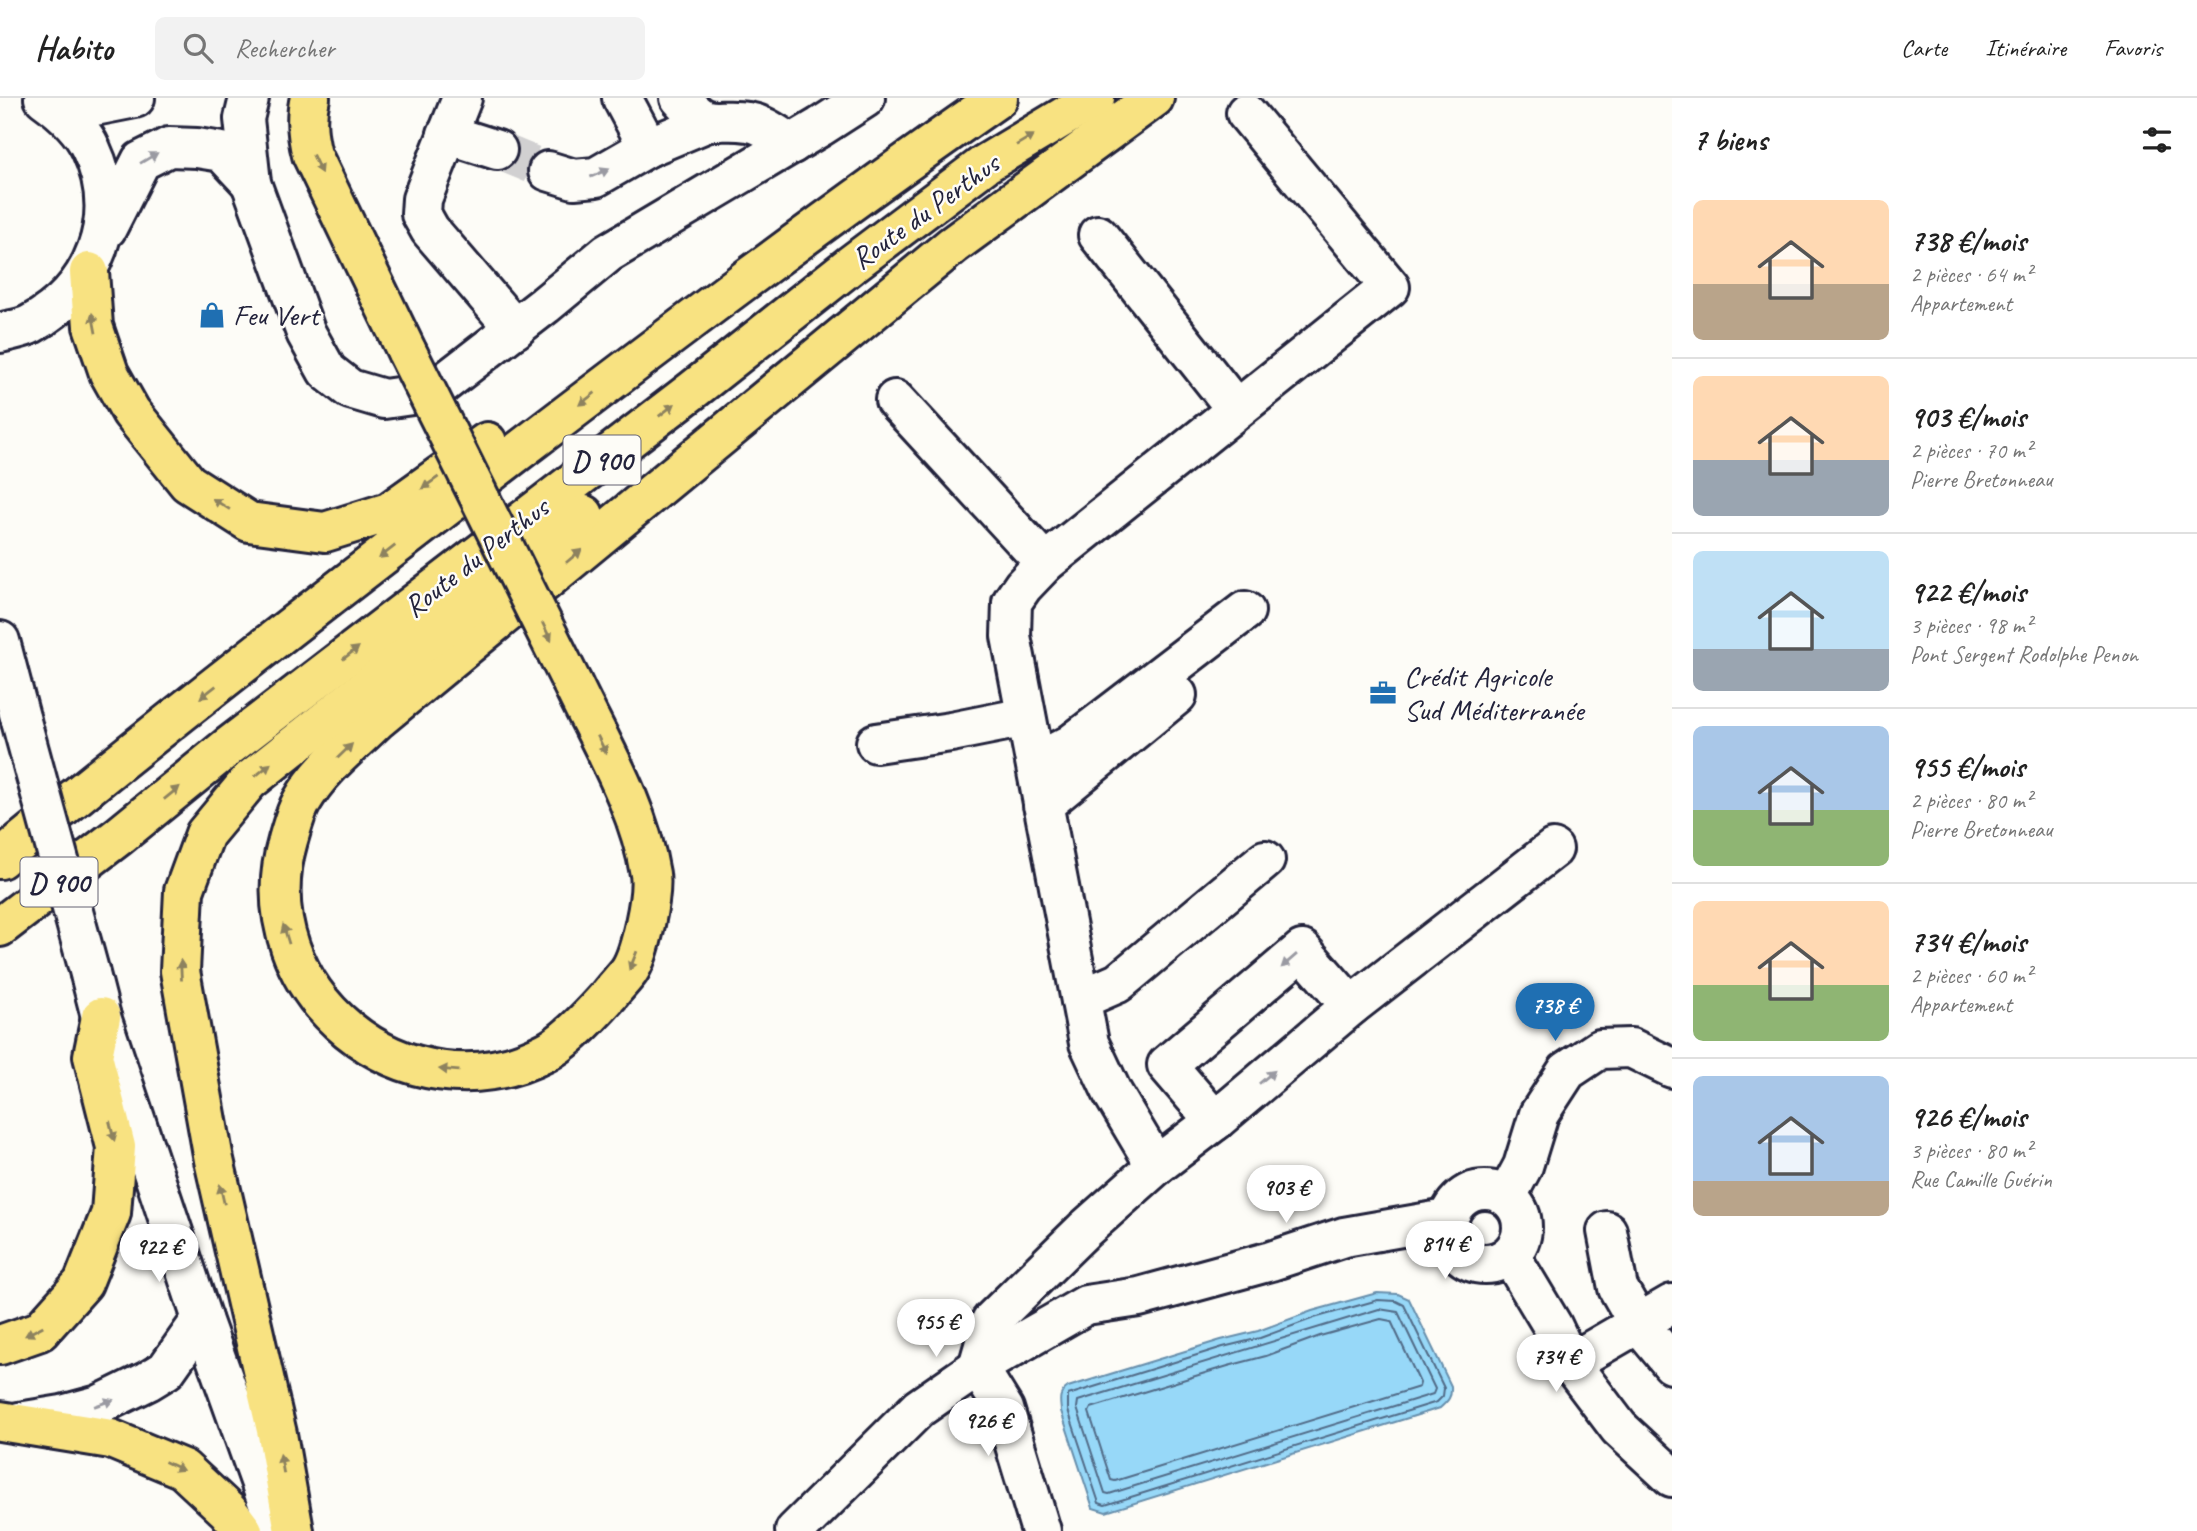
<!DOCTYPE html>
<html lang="fr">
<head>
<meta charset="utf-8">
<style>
  :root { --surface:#fff; --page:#f2f2f2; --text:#222; --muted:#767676; --line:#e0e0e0; --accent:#1f6fb2 }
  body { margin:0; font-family:Caveat,sans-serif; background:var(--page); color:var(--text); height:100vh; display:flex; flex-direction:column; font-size:26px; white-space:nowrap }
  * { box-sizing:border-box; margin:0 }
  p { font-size:23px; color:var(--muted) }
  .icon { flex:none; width:38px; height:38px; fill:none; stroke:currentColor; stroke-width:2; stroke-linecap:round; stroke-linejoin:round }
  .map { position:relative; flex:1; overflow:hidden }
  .panel { display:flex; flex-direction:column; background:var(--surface); width:525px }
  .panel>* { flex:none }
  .price { position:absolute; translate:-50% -60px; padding:0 16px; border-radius:24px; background:#fff; color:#222; font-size:23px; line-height:46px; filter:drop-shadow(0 2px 4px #0008) }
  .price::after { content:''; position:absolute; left:50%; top:42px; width:21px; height:16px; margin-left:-10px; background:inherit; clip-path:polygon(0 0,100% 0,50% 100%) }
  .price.selected { background:var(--accent); color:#fff }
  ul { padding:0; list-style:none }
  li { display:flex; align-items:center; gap:21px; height:175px; padding:0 21px }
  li+li { border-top:2px solid var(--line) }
  li span { display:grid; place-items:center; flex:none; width:196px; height:140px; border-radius:10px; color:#555 }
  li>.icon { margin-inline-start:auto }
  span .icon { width:84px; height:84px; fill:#fffc; stroke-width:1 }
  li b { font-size:30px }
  h2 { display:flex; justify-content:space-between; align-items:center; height:84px; padding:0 21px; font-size:30px }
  header { display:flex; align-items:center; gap:42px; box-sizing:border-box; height:98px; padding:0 35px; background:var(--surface); border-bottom:2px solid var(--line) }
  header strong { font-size:33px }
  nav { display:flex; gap:38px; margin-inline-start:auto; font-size:24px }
  .search { width:490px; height:63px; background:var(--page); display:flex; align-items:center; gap:18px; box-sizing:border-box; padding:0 24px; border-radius:10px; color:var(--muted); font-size:26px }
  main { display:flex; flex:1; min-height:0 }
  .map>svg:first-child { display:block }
</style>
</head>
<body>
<header>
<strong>Habito</strong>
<div class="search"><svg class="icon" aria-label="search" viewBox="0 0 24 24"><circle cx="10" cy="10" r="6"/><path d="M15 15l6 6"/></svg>Rechercher</div>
<nav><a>Carte</a><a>Itinéraire</a><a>Favoris</a></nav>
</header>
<main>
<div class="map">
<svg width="1672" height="1433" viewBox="0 0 1672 1433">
  <rect width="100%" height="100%" fill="#fdfcf7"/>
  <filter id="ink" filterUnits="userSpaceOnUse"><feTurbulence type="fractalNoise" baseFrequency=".0143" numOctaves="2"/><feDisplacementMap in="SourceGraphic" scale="14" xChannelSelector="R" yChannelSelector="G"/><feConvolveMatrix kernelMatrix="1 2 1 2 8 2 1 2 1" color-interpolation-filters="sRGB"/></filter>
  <g filter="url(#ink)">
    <path fill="#97d8f8" stroke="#688fac" stroke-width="2" d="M 1377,1195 L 1398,1196 L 1409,1201 L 1451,1288 C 1452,1299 1448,1303 1440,1310 L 1106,1414 L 1093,1410 L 1061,1313 C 1060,1302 1058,1296 1068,1289 L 1221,1242 L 1258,1233 L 1312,1213 Z"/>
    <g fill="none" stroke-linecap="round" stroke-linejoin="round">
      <g stroke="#516b87" stroke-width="2">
        <polygon points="1378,1202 1396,1203 1404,1207 1444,1290 1443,1298 1437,1304 1105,1407 1099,1405 1068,1312 1068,1297 1223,1249 1260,1240 1314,1220"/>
        <polygon points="1379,1211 1398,1214 1435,1291 1433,1296 1109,1396 1105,1395 1077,1310 1078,1303"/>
        <polygon points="1381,1221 1391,1223 1420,1285 1419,1289 1115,1383 1111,1382 1089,1314 1091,1310 1228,1268 1266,1258 1320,1238"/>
      </g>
      <polyline stroke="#d1d0d1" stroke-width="38" stroke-dasharray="38 19" stroke-linecap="butt" points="497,52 548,73"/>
      <g stroke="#22223b" stroke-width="44">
        <g id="minor">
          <polyline points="249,0 244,21 251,85 306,235 327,273 350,291 384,301 412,297 440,288 545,207 608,155 820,29 865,0"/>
          <polyline points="462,0 422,101 421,116 430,132 515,231"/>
          <polyline points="622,0 648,49"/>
          <path d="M 680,0 C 709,35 713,18 748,24 C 764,26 778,38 792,46"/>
          <polyline points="64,14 135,0"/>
          <polyline points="447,36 497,52"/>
          <polyline points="548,73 574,81 596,79 648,49 708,24"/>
          <polyline points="107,130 141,63 169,49 197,50 222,54 251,85"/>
          <polyline points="1098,137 1236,311"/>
          <path d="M 0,235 C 10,232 22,231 31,226 C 95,191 123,119 91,51 C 82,31 62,13 44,0"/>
          <polyline points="895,302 1045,465"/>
          <polyline points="0,543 21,623"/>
          <polyline points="876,645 951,634 1026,619"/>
          <polyline points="1037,664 1070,647 1245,513"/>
          <polyline points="1043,707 1177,597"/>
          <polyline points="90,876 101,919 202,1221 278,1433"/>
          <polyline points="1081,901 1118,885 1265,762"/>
          <polyline points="1215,1023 1167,967 1302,852 1351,908"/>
          <polyline points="1156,1068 1112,994 1089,945 1011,538 1012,504 1023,488 1045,465 1390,189 1246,15"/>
          <circle cx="1485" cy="1129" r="37"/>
          <polyline points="1507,1098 1523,1068 1539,1016 1567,973 1600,951 1631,950 1672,970"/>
          <polyline points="1607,1133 1618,1190 1638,1225 1672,1266"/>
          <polyline points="1510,1157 1552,1227 1570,1265 1619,1330 1672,1379"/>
          <polyline points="1570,1265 1672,1206"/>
          <polyline points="19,1324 62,1317 99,1307 148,1283 166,1272 202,1221"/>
          <polyline points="795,1433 919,1310 978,1269 1086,1207 1139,1199 1271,1163 1344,1139 1447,1121"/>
          <polyline points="1041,1433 1004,1311 978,1269 991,1223 1084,1132 1156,1068 1215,1023 1351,908 1553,751"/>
        </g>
      </g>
      <g stroke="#22223b" stroke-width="44">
        <g id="major">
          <path d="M 310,0 C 305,19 307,38 312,57 L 407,254"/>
          <polyline points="89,174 93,228 109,275 131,314 188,385 249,424 325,434 389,414 487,344"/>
          <path d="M 572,585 C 601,646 639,708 650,776 C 653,796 641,855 629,873 C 623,881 615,889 609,897 C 594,914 566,944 546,954 C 407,1026 244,893 288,742 C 292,729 295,715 302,703 C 320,671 352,647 377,622 L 953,147 L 1154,0"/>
          <path d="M 0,761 C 167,623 339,491 511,359 C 671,237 832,115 998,0"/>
          <polyline points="0,829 119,738 228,649 693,292 852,166 985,66 1095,0"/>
          <polyline points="0,1247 40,1233 83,1185 111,1115 116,1049 93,958 101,919"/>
          <polyline points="0,1323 111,1341 183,1371 228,1413 243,1433"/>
          <polyline points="294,1433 277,1336 214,1062 180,873 184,793 205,736 249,683 584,417"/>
        </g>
      </g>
      <use href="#minor" stroke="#fdfcf7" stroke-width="38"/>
      <use href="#major" stroke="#f8e281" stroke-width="38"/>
      <g stroke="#22223b" stroke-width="44" stroke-linecap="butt">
        <polyline id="minor-bridge" points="21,623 90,876"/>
      </g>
      <g stroke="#22223b" stroke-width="44" stroke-linecap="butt">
        <polyline id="major-bridge" points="407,254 572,585"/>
      </g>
      <use href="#minor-bridge" stroke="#fdfcf7" stroke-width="38"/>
      <use href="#major-bridge" stroke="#f8e281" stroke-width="38"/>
    </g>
    <defs><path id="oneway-solid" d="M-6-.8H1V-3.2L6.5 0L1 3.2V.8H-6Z" transform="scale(1.75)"/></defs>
    <g fill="#8d825e">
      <use href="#oneway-solid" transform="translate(1025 42) rotate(-31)"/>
      <use href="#oneway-solid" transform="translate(317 66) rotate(65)"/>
      <use href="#oneway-solid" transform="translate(94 225) rotate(-101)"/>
      <use href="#oneway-solid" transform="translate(587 301) rotate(143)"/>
      <use href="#oneway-solid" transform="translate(667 312) rotate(-38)"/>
      <use href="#oneway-solid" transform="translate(430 385) rotate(145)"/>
      <use href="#oneway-solid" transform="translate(221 406) rotate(-148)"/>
      <use href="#oneway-solid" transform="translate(387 454) rotate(142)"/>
      <use href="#oneway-solid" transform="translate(574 458) rotate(-40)"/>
      <use href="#oneway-solid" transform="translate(547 534) rotate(64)"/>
      <use href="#oneway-solid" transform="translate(351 555) rotate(-38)"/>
      <use href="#oneway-solid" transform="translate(208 594) rotate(142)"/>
      <use href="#oneway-solid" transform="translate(602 647) rotate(64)"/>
      <use href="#oneway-solid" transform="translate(345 653) rotate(-44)"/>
      <use href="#oneway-solid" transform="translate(263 672) rotate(-39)"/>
      <use href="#oneway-solid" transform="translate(172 695) rotate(-39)"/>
      <use href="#oneway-solid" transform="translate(286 836) rotate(-107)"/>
      <use href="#oneway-solid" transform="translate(633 863) rotate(112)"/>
      <use href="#oneway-solid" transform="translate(181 872) rotate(-93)"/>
      <use href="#oneway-solid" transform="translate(449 972) rotate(-175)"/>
      <use href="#oneway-solid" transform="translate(112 1033) rotate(76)"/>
      <use href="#oneway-solid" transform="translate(222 1096) rotate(-103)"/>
      <use href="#oneway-solid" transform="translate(34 1233) rotate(152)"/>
      <use href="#oneway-solid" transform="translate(282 1366) rotate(-100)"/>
      <use href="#oneway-solid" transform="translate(174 1368) rotate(25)"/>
    </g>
    <g fill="#9a9aa2">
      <use href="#oneway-solid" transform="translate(149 60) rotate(-31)"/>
      <use href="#oneway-solid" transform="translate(600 75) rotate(-23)"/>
      <use href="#oneway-solid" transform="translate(1289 863) rotate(139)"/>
      <use href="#oneway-solid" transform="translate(1267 979) rotate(-40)"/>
      <use href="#oneway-solid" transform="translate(104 1305) rotate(-19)"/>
    </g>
  </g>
  <defs>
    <g id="shop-bare" transform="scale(2.1)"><path d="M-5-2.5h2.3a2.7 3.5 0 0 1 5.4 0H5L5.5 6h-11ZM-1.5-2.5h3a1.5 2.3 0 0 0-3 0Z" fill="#1f6fb2" stroke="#fdfcf7" stroke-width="2.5" paint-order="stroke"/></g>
    <g id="office-bare" transform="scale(2.1)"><path d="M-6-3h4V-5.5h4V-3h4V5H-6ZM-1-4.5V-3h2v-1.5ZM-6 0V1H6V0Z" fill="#1f6fb2" stroke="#fdfcf7" stroke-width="2.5" paint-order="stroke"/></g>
  </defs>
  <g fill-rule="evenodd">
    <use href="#shop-bare" x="212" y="217"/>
    <use href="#office-bare" x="1383" y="595"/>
  </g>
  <g text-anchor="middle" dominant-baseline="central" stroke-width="5" stroke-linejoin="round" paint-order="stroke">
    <g fill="#fdfcf7" stroke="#646373" stroke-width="2">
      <rect x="563.5" y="337.5" width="77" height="49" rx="5"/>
      <rect x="20.5" y="759.5" width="77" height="49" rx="5"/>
    </g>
    <g font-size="28" font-weight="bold" fill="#22223b">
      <text x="602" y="362">D 900</text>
      <text x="59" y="784">D 900</text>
    </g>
    <g font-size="30" fill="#22223b" stroke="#fdfcf7">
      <text transform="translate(925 113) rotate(-36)">Route du Perthus</text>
      <text transform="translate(476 459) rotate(-38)">Route du Perthus</text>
    </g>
    <g font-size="30" fill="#22223b" stroke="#fdfcf7" text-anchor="start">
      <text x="233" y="217">Feu Vert</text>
      <text x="1404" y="578">Crédit Agricole<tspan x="1404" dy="34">Sud Méditerranée</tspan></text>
    </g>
  </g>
</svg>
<b class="price selected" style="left:1555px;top:945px">738 €</b>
<b class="price" style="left:1286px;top:1127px">903 €</b>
<b class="price" style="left:1445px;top:1183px">814 €</b>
<b class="price" style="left:159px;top:1186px">922 €</b>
<b class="price" style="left:936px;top:1261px">955 €</b>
<b class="price" style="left:1556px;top:1296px">734 €</b>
<b class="price" style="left:988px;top:1360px">926 €</b>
</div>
<section class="panel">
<h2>7 biens<svg class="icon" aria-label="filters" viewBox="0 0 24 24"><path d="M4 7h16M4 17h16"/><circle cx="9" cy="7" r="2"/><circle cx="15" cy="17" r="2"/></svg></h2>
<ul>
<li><span style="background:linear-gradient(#ffd9b3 60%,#b9a48a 0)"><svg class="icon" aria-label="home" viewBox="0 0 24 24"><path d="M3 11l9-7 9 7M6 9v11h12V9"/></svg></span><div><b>738 €/mois</b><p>2 pièces · 64 m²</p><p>Appartement</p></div></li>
<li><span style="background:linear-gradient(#ffd9b3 60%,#9aa5b1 0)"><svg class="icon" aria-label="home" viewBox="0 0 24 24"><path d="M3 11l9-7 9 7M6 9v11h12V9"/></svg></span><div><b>903 €/mois</b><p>2 pièces · 70 m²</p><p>Pierre Bretonneau</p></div></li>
<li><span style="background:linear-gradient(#bfe0f5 70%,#9aa5b1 0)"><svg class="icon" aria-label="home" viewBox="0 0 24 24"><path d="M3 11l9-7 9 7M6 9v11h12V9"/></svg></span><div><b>922 €/mois</b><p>3 pièces · 98 m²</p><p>Pont Sergent Rodolphe Penon</p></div></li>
<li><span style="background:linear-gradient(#a9c7e8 60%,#8fb573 0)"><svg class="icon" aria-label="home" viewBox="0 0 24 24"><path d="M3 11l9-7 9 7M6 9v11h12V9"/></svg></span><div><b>955 €/mois</b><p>2 pièces · 80 m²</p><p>Pierre Bretonneau</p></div></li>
<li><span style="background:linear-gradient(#ffd9b3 60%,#8fb573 0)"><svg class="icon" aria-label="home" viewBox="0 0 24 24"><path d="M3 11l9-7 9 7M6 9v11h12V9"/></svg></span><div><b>734 €/mois</b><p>2 pièces · 60 m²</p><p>Appartement</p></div></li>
<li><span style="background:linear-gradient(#a9c7e8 75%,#b9a48a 0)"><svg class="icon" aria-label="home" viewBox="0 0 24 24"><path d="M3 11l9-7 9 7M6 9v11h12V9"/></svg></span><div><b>926 €/mois</b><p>3 pièces · 80 m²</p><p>Rue Camille Guérin</p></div></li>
</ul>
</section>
</main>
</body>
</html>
